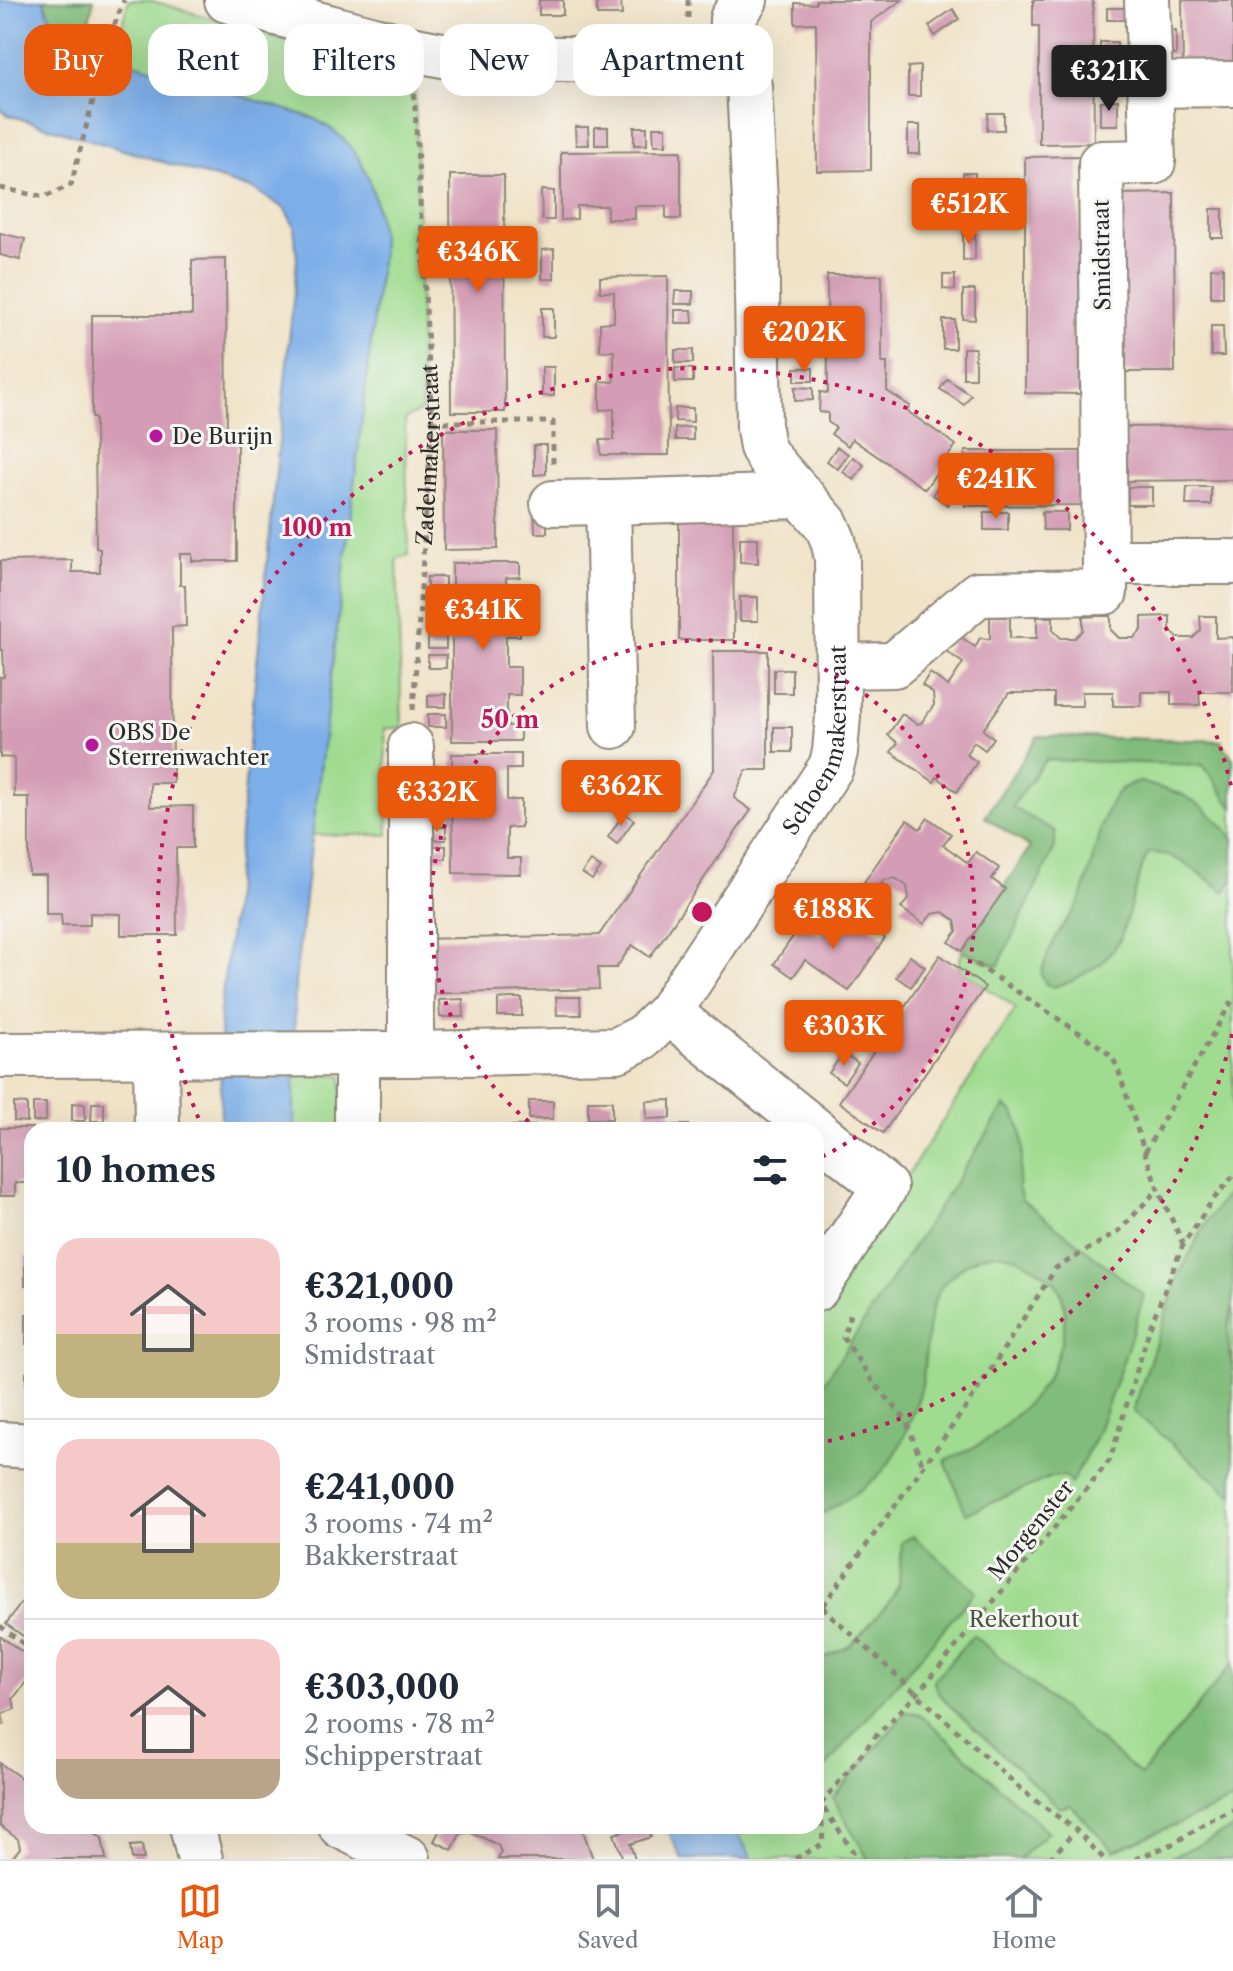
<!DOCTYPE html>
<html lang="en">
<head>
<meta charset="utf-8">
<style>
  :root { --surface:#fff; --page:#f2f2f3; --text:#1f2937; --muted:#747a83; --line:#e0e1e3; --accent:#ea580c }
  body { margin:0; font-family:"Libre Caslon Text",serif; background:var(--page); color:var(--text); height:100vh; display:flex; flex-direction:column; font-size:30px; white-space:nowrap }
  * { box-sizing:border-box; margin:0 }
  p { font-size:26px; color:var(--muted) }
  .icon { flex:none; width:44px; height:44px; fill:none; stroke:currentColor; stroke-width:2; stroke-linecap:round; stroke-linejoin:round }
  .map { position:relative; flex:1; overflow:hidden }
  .details { position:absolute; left:24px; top:1122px; width:800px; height:712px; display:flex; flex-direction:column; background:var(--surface); border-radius:24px; box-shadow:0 8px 32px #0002 }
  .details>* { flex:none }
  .banner { position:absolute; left:24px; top:24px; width:800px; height:72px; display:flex; gap:16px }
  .price { position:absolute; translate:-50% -68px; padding:0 18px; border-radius:8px; background:var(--accent); color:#fff; font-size:26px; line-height:52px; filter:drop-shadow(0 2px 4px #0008) }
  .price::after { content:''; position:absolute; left:50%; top:48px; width:24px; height:18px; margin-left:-12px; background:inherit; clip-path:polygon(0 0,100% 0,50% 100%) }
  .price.selected { background:#222; color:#fff }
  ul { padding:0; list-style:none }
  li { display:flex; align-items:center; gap:24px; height:200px; padding:0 32px }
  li+li { border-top:2px solid var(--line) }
  li span { display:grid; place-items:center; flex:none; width:224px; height:160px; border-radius:24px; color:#555 }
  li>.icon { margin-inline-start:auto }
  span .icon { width:96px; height:96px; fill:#fffc; stroke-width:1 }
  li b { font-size:34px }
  h2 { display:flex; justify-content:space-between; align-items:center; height:96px; padding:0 32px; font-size:34px }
  .tag { padding:0 28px; border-radius:24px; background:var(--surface); box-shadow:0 8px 32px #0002; font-size:28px; line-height:72px }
  .tag.selected { background:var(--accent); color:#fff }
  .dock { display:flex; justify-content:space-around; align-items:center; height:112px; border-top:2px solid var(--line); background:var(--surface); font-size:22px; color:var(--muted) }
  .dock a { display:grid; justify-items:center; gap:4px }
  .dock .selected { color:var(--accent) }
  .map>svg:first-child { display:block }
</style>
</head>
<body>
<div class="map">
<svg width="1233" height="1859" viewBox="0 0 1233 1859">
  <rect width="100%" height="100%" fill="#f6f6f2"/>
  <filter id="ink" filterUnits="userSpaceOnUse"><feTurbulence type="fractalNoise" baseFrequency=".0125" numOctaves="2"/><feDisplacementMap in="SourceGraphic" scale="16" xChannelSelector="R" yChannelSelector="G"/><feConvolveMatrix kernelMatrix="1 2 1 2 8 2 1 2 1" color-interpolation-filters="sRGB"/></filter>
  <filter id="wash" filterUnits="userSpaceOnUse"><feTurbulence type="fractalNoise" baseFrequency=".006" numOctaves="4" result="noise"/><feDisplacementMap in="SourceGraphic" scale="32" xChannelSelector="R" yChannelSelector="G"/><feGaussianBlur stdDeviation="1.8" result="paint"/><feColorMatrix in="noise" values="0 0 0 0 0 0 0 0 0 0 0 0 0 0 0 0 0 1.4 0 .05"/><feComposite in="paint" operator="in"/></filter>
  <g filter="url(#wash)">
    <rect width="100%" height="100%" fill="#f0e3c8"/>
    <g fill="#a0dc90" stroke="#66845e" stroke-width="2">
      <path d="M 129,0 L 149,0 L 415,77 L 422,410 L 405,419 L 409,555 L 397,558 L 402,728 L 385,728 L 388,835 L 312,835 L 382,249 C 379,213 373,172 348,144 C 339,133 326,126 313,118 L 112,57 Z"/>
      <polygon points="1038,736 1221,741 1233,759 1233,1859 752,1859 734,1826 816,1826 816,1307 907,1176 1016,1008 958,968 962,951 1030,847 985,817"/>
      <rect x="294" y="1075" width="48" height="55"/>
    </g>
    <g fill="#80bc7a" stroke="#567452" stroke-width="2">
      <path d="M 44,0 L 94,0 L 83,47 C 63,32 50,26 44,0 Z"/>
      <polygon points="1038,736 1221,741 1233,759 1233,808 1203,765 1045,760 1012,807 1055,831 1055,847 998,966 962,951 1030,847 985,817"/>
      <path d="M 1140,782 L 1181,794 L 1203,807 L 1225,828 L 1233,840 L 1233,879 L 1225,892 C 1203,877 1177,851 1149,853 L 1144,862 L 1120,940 L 1102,963 L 1070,982 L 1053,987 L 1046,984 L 1041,975 C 1045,959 1052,943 1061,929 C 1067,919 1077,909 1081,898 C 1094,865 1096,827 1114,797 C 1121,787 1129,784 1140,782 Z"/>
      <path d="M 1005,1106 L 1014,1113 L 1021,1130 L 1023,1148 L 1018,1187 L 1022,1200 L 1144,1295 L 1124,1359 L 1096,1436 L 1071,1484 L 1065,1476 L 1051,1477 L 966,1514 L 945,1461 C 961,1453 980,1446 993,1435 C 1011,1421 1036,1397 1047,1378 C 1061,1353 1076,1303 1052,1280 C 1048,1276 1042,1273 1038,1270 C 1011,1251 988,1246 961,1268 C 950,1277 942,1283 937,1295 C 925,1323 927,1356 922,1385 C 919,1400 903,1440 896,1453 C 878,1484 845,1500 816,1517 L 816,1395 Z"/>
      <polygon points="1230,1190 1233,1193 1233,1304 1228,1328 1229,1350 1233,1370 1233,1496 1133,1411 1178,1277 1206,1223"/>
      <polygon points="913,1536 976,1591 816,1778 816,1661 850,1646 888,1604 899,1585 902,1542"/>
      <polygon points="973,1635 1141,1775 1233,1663 1233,1800 1114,1851 1071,1805 1060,1808 948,1704 938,1692 933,1681"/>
      <polygon points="906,1712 917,1713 928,1721 1048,1832 1027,1852 1018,1859 868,1859 833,1798"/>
      <polygon points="1233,1828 1233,1859 1168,1859"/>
    </g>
    <g fill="#7caee8" stroke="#546c8a" stroke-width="2">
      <path d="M 0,0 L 44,0 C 50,26 63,32 83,47 L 313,118 C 326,126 339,133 348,144 C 373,172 379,213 382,249 L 295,982 L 294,1130 L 221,1130 L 220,1012 L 233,905 L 297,260 L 294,226 L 285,209 L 255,190 L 8,115 L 0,108 Z"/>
      <polygon points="666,1826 734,1826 752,1859 682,1859"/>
    </g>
    <g id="blocks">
      <g fill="#d49db5">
        <rect x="539" y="0" width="24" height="15"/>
        <polygon points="597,0 621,0 622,15 597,15"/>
        <polygon points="816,0 902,0 871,22 871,170 817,171 816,23 795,24 795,3 816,4"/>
        <polygon points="1033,0 1093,0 1094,143 1039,144 1039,26 1033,26"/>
        <polygon points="1182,0 1233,0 1233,74 1183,74"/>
        <rect x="1107" y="8" width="18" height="12"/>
        <polygon points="953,9 959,19 935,36 929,26"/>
        <rect x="1158" y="31" width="18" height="24"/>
        <polygon points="1100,42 1117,42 1118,66 1100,66"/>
        <polygon points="920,66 920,96 908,96 908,67"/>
        <polygon points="1118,100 1118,125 1100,125 1100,101"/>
        <polygon points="988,113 1004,113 1004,130 987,130"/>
        <rect x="908" y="125" width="12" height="29"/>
        <polygon points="575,127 588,127 589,145 576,145"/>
        <rect x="595" y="127" width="13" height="18"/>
        <rect x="634" y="127" width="13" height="18"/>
        <polygon points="653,127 666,127 666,145 654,145"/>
        <polygon points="681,151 681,219 666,219 666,206 635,206 635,219 607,219 607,206 577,206 577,219 561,220 561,152"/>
        <polygon points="1079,156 1080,394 1025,393 1025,157"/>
        <rect x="963" y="173" width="12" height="29"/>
        <polygon points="450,175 504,175 505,412 451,412"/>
        <polygon points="541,190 554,191 554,220 542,220"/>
        <polygon points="1174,193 1175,372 1120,372 1120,194"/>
        <rect x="1211" y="209" width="12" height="29"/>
        <polygon points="963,231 975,231 975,260 963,261"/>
        <polygon points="0,233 25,239 20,260 0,255"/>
        <polygon points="554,249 554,279 542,279 542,250"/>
        <polygon points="226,259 227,441 237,441 237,561 192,561 192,554 180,554 180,585 185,585 186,626 172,627 173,783 150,783 150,807 193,806 193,848 176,848 177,935 121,935 121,914 90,913 90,925 62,925 61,914 46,914 46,875 29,875 29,797 14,797 14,758 0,757 0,677 4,677 3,650 0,650 0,561 72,560 72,572 100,572 100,549 96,548 95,418 92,418 92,315 192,315 192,260"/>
        <polygon points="1223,267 1223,297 1211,297 1211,268"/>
        <polygon points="827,275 882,275 882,363 887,363 887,391 910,406 907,411 956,445 925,489 852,439 848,446 831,434 836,428 828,422 828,413 819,412 820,392 828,393"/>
        <polygon points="943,275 955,275 955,290 943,289"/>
        <polygon points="668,276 669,455 601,455 600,440 614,440 614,409 600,410 600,381 614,382 614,351 600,351 600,323 614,322 614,292 600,292 600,277"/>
        <polygon points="963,290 975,290 975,320 963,319"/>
        <polygon points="675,291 693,291 693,304 674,304"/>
        <rect x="542" y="308" width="12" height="29"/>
        <polygon points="675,310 692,310 693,323 675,323"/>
        <rect x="943" y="320" width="12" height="29"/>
        <polygon points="1211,326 1223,326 1224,356 1211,356"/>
        <rect x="963" y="348" width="12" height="30"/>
        <rect x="675" y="350" width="18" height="13"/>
        <rect x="542" y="367" width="12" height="29"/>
        <polygon points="675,368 693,369 693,382 675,382"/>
        <rect x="795" y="368" width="18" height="13"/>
        <polygon points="947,379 971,395 964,405 940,389"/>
        <polygon points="795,387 813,388 813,400 795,401"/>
        <polygon points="675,408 693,408 693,422 675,421"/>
        <polygon points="1233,426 1233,480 1110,481 1109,427"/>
        <polygon points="693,427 693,440 675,440 675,428"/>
        <polygon points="443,430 497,430 498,549 444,550"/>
        <polygon points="534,445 546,445 546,474 534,475"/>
        <polygon points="837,447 848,454 838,469 827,461"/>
        <polygon points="965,451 1085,451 1085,505 965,506"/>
        <polygon points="853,457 864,465 854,480 843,472"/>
        <polygon points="944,478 959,488 948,505 933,495"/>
        <rect x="1128" y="487" width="24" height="18"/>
        <polygon points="1187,487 1211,487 1211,505 1186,505"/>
        <polygon points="534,504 547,504 547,533 535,533"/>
        <rect x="984" y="512" width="24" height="18"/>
        <polygon points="1042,512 1067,512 1067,530 1043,530"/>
        <polygon points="679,520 733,520 734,640 679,640"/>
        <polygon points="740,538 758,538 758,563 740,562"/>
        <polygon points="452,563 520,563 520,577 506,578 506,608 520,608 520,636 506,636 506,667 520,667 520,695 507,695 507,726 520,725 520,741 452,741"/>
        <rect x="427" y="577" width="18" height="13"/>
        <rect x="428" y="596" width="18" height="13"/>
        <rect x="740" y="597" width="18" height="24"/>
        <polygon points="1097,616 1111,616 1111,630 1119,638 1134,638 1142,630 1142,617 1170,616 1170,630 1178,638 1193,638 1201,630 1200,616 1216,616 1216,638 1233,637 1233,692 1199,692 1200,705 1171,705 1171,692 1141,692 1141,706 1113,706 1113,692 1082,692 1082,706 1054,706 1054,693 1009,693 983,730 994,738 985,750 974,742 966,754 977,762 957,792 937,777 934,782 891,752 898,743 888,735 902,714 917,724 921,723 934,705 933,693 922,685 930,673 948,686 963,663 946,651 957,634 975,647 980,638 990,639 990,617 1010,617 1010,638 1037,638 1037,617 1053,617 1053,630 1061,638 1075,638 1083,630 1083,617"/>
        <rect x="428" y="636" width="18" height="13"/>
        <polygon points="713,651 768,651 768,770 746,770 734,798 751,810 650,957 632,945 616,968 598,968 599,989 421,994 419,939 599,935 714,770"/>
        <rect x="428" y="655" width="18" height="13"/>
        <rect x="774" y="669" width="18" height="24"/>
        <polygon points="446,694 446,707 428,707 428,695"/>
        <rect x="428" y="714" width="18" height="13"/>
        <rect x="774" y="727" width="18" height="25"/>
        <polygon points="452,754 521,754 521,769 507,769 507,800 521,800 521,827 507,828 507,858 521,858 521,874 453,873"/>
        <rect x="428" y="768" width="18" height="13"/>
        <polygon points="649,777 659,783 651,796 641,789"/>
        <rect x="428" y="788" width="18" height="13"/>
        <polygon points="624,813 634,820 617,844 608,837"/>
        <polygon points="928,818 951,834 943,845 956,854 968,863 976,852 999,868 992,879 1005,889 962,951 949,942 957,931 955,920 943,912 932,914 924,924 901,908 909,898 907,886 895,878 884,880 876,891 864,882 907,820 920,829"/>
        <rect x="428" y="827" width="18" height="13"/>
        <rect x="429" y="846" width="17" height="13"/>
        <polygon points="591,861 601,868 592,880 582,873"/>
        <polygon points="849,913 885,938 849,991 805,960 793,977 774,964 803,922 820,935 824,929 834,936"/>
        <polygon points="940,955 985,987 883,1133 839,1102"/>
        <polygon points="910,956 925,967 911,987 896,977"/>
        <polygon points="556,997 580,997 581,1015 557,1015"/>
        <polygon points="510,998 522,998 522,1016 498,1016 498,999"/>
        <polygon points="463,999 464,1017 440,1017 439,1000"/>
        <polygon points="876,1004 891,1015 877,1035 862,1024"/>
        <polygon points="843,1053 858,1063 844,1083 829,1073"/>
        <polygon points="671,1100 671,1118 647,1119 646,1101"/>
        <rect x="529" y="1101" width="24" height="18"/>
        <rect x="588" y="1101" width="24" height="18"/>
        <polygon points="14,1103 27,1104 27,1122 14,1121"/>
        <polygon points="33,1103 46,1103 46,1121 33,1122"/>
        <polygon points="72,1103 85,1104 85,1121 72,1121"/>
        <polygon points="92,1103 104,1103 104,1121 91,1121"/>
        <polygon points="601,1125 689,1125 689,1130 511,1130 511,1126"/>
        <rect x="399" y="1126" width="68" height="4"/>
        <polygon points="0,1128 32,1128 32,1183 15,1183 15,1196 0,1196"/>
        <rect x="25" y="1256" width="7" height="29"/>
        <rect x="26" y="1314" width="6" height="30"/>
        <rect x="26" y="1373" width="6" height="29"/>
        <polygon points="32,1588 32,1642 6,1624"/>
        <polygon points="0,1636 32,1659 32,1678 29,1678 13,1699 15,1709 4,1713 2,1715 4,1725 0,1725"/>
        <polygon points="0,1763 32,1786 32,1826 87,1826 102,1838 106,1859 11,1859 20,1848 18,1839 0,1826"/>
        <polygon points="442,1826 574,1826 583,1831 593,1859 498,1859 501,1853 498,1845 469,1831 460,1834 452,1850 434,1841"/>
        <polygon points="622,1826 647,1826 651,1837 630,1844 635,1859 623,1859 614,1834 624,1831"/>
        <polygon points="142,1845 144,1859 132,1859 130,1846"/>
      </g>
    </g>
  </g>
  <g filter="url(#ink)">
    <use href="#blocks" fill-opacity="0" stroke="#8e877a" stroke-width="2"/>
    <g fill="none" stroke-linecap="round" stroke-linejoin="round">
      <g stroke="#8e877a" stroke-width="48">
        <g id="minor">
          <polyline points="731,64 732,19 745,0"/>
          <polyline points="1150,85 1233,84"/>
          <polyline points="553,503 608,502"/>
          <polyline points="1105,562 1101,163 1153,162 1147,0"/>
          <polyline points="838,666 894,665 978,594 1105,592 1105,562 1233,562"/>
          <polyline points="613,726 608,502 802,496"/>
          <polyline points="411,746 411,1054"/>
          <polyline points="669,1012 815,1130"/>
          <path id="s2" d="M 0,1055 L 411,1054 L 617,1050 L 643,1037 L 669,1012 L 831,767 L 835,752 L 838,716 L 837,558 L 833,540 L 826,524 L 769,459 L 762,447 L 759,429 L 756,221 L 749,86 C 744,67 736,65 718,62 L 453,57 L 411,49 L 227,0"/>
          <polyline points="156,1056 157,1130"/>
          <polyline points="357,1130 357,1054"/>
          <polyline points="816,1131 885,1187 816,1289"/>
          <polyline points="0,1444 32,1446"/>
          <polyline points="192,1826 200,1859"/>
          <polyline points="341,1826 408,1859"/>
        </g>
      </g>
      <g stroke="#8e877a" stroke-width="5" stroke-dasharray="6 6" stroke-linecap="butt">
        <polyline points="688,0 688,23"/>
        <polyline points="0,188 45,197 71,185 109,39 124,0"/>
        <polyline points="432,422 553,422 553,463"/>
        <path id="s1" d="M 413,710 L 432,422 L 414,89"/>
        <polyline points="976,964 1099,1046 1111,1056 1117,1066 1145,1153 1158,1189 1183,1244"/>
        <polyline points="1145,1152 1233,999"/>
        <polyline points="850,1314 843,1337 873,1382 906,1420 923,1466"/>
        <polyline points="822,1607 1023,1791 1076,1830"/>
        <polyline points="816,1615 969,1403 1056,1268 1118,1232 1158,1189"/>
        <polyline points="0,1626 32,1650"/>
        <polyline points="816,1800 821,1804 858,1859"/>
        <polyline points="795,1859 823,1844 821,1804 876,1736 917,1694 1110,1460 1150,1327 1183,1245 1212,1201 1233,1176"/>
        <polyline points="1050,1859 1076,1830 1104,1859"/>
        <polyline points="1135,1859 1175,1843 1208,1821 1233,1810"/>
      </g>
      <use href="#minor" stroke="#fff" stroke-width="44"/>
    </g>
  </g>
  <g fill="none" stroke="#c2185b" stroke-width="4" stroke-dasharray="4 8">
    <path d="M538 1129A272 272 0 1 1 817 1159"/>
    <path d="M1232 1034A544 544 0 0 1 820 1443M203 1129A544 544 0 1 1 1232 790"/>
  </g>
  <g fill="#b5179e" stroke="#f6f6f2" stroke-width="3">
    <circle cx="156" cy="436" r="8"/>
    <circle cx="92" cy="745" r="8"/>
  </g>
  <g text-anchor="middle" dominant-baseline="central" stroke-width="6" stroke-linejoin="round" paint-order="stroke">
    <g font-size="22" fill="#2b2b2b" stroke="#f6f6f2">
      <text transform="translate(1102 255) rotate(-91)">Smidstraat</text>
      <text stroke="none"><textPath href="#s1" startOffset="256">Zadelmakerstraat</textPath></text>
      <text stroke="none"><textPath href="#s2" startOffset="998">Schoenmakerstraat</textPath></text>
      <text transform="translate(1031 1530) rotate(-51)">Morgenster</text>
    </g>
    <g font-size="22" fill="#2b2b2b" stroke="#f6f6f2" text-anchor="start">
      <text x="172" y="436">De Burijn</text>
      <text x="108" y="732">OBS De<tspan x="108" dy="25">Sterrenwachter</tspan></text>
    </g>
    <g font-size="22" fill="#485744" stroke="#f6f6f2">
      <text x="1024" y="1619">Rekerhout</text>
    </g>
  </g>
  <circle cx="702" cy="912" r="12" fill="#c2185b" stroke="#f6f6f2" stroke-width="4"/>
  <g font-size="24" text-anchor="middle" font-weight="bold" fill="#c2185b" stroke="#f6f6f2" stroke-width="6" stroke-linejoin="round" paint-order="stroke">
    <text x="317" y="536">100 m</text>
    <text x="510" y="728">50 m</text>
  </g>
</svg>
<b class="price selected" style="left:1109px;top:113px">€321K</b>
<b class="price" style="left:969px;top:246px">€512K</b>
<b class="price" style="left:478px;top:294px">€346K</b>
<b class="price" style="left:804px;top:374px">€202K</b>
<b class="price" style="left:996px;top:521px">€241K</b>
<b class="price" style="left:483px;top:652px">€341K</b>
<b class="price" style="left:621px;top:828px">€362K</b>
<b class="price" style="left:437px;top:834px">€332K</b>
<b class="price" style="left:833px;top:951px">€188K</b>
<b class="price" style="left:844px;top:1068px">€303K</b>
<div class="banner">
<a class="tag selected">Buy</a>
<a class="tag">Rent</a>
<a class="tag">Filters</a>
<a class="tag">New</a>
<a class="tag">Apartment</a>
</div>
<section class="details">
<h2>10 homes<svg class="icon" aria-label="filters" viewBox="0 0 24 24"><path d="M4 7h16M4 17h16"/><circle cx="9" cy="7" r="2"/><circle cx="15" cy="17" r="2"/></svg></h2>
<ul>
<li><span style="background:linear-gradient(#f6c9c9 60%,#c2b280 0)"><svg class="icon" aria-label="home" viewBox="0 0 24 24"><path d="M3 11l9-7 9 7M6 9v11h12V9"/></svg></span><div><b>€321,000</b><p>3 rooms · 98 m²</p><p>Smidstraat</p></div></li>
<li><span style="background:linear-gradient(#f6c9c9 65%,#c2b280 0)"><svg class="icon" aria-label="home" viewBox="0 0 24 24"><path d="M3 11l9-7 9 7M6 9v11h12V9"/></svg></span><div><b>€241,000</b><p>3 rooms · 74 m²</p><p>Bakkerstraat</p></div></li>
<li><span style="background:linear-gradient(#f6c9c9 75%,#b9a48a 0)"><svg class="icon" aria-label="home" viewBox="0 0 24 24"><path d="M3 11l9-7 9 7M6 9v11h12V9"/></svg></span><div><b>€303,000</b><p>2 rooms · 78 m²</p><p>Schipperstraat</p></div></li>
</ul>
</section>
</div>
<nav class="dock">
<a class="selected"><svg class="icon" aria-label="map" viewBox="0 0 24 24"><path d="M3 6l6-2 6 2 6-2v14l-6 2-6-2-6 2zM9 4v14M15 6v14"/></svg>Map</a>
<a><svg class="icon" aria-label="saved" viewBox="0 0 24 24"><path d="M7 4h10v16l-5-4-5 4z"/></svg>Saved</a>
<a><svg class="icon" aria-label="home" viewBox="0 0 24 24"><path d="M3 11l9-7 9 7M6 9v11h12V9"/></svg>Home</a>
</nav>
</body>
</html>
